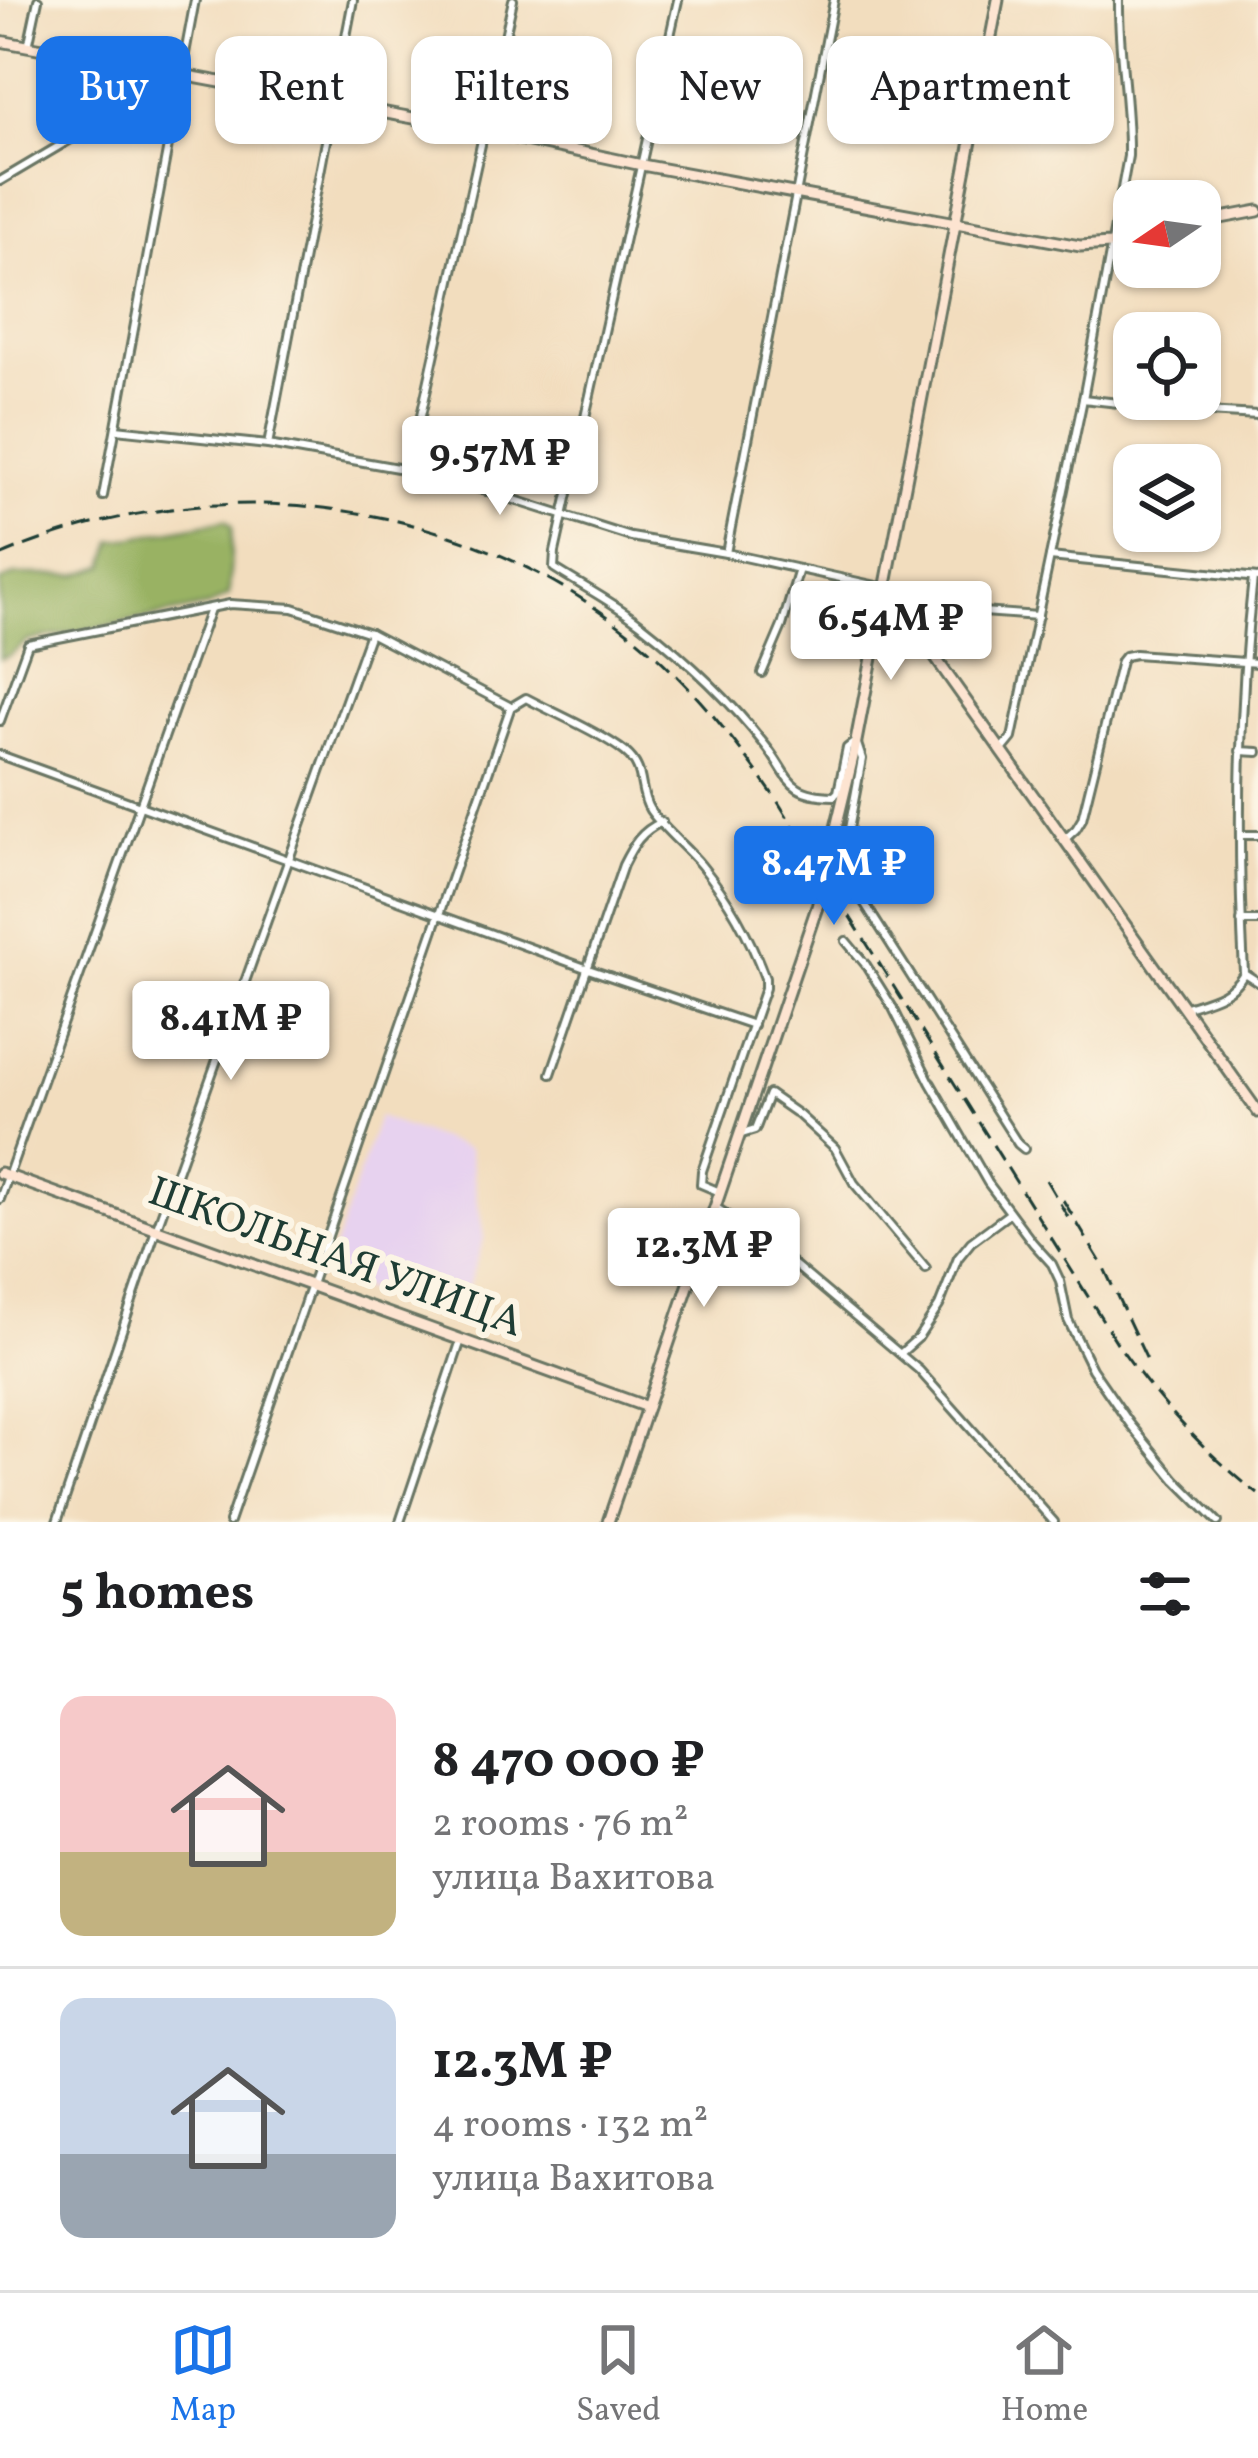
<!DOCTYPE html>
<html lang="en">
<head>
<meta charset="utf-8">
<style>
  :root { --surface:#fff; --page:#f6f6f6; --text:#202124; --muted:#757577; --line:#e0e0e0; --accent:#1a73e8 }
  body { margin:0; font-family:Vollkorn,serif; background:var(--page); color:var(--text); height:100vh; display:flex; flex-direction:column; font-size:45px; white-space:nowrap }
  * { box-sizing:border-box; margin:0 }
  p { font-size:39px; color:var(--muted) }
  .icon { flex:none; width:66px; height:66px; fill:none; stroke:currentColor; stroke-width:2; stroke-linecap:round; stroke-linejoin:round }
  .map { position:relative; height:1522px; overflow:hidden }
  .side { display:flex; flex-direction:column; background:var(--surface); flex:1 }
  .side>* { flex:none }
  .hud { position:absolute; left:36px; top:36px; width:1188px; height:108px; display:flex; gap:24px }
  .needle { width:78px; rotate:257deg }
  .controls { position:absolute; left:1113px; top:180px; display:grid; gap:24px }
  .controls a { display:grid; place-items:center; width:108px; height:108px; border-radius:24px; background:var(--surface); box-shadow:0 3px 9px #0004; font-size:60px }
  .price { position:absolute; translate:-50% -102px; padding:0 27px; border-radius:12px; background:#fff; color:#222; font-size:39px; line-height:78px; filter:drop-shadow(0 3px 6px #0008) }
  .price::after { content:''; position:absolute; left:50%; top:72px; width:36px; height:27px; margin-left:-18px; background:inherit; clip-path:polygon(0 0,100% 0,50% 100%) }
  .price.active { background:var(--accent); color:#fff }
  ul { padding:0; list-style:none }
  li { display:flex; align-items:center; gap:36px; height:300px; padding:0 60px }
  li+li { border-top:3px solid var(--line) }
  li span { display:grid; place-items:center; flex:none; width:336px; height:240px; border-radius:24px; color:#555 }
  li>.icon { margin-inline-start:auto }
  span .icon { width:144px; height:144px; fill:#fffc; stroke-width:1 }
  li b { font-size:51px }
  h2 { display:flex; justify-content:space-between; align-items:center; height:144px; padding:0 60px; font-size:51px }
  .chip { padding:0 42px; border-radius:24px; background:var(--surface); box-shadow:0 3px 9px #0004; font-size:42px; line-height:108px }
  .chip.active { background:var(--accent); color:#fff }
  .dock { display:flex; justify-content:space-around; align-items:center; height:168px; border-top:3px solid var(--line); background:var(--surface); font-size:33px; color:var(--muted) }
  .dock a { display:grid; justify-items:center; gap:6px }
  .dock .active { color:var(--accent) }
  .map>svg:first-child { display:block }
</style>
</head>
<body>
<div class="map">
<svg width="1258" height="1522" viewBox="0 0 1258 1522">
  <rect width="100%" height="100%" fill="#fcf5e5"/>
  <filter id="ink" filterUnits="userSpaceOnUse"><feTurbulence type="fractalNoise" baseFrequency=".00833" numOctaves="2"/><feDisplacementMap in="SourceGraphic" scale="24" xChannelSelector="R" yChannelSelector="G"/><feConvolveMatrix kernelMatrix="1 2 1 2 8 2 1 2 1" color-interpolation-filters="sRGB"/></filter>
  <filter id="wash" filterUnits="userSpaceOnUse"><feTurbulence type="fractalNoise" baseFrequency=".004" numOctaves="4" result="noise"/><feDisplacementMap in="SourceGraphic" scale="48" xChannelSelector="R" yChannelSelector="G"/><feGaussianBlur stdDeviation="2.7" result="paint"/><feColorMatrix in="noise" values="0 0 0 0 0 0 0 0 0 0 0 0 0 0 0 0 0 1.4 0 .05"/><feComposite in="paint" operator="in"/></filter>
  <g filter="url(#wash)">
    <rect width="100%" height="100%" fill="#f2ddbe"/>
    <polygon fill="#e7d2ef" points="378,1117 469,1149 484,1238 456,1322 325,1276"/>
    <polygon fill="#99b263" stroke="#5c784c" stroke-width="3" points="226,520 232,527 229,595 209,606 28,641 9,656 0,659 0,582 15,575 77,575 105,566 113,541"/>
  </g>
  <g filter="url(#ink)">
    <g fill="none" stroke-linecap="round" stroke-linejoin="round">
      <g stroke="#697564" stroke-width="12">
        <g id="street">
          <path d="M 678,0 L 555,552 L 554,568 C 582,586 613,602 640,623 C 685,658 730,700 765,745 C 791,777 785,795 834,796 L 838,792 L 847,748 L 856,741 L 862,759 L 843,861 L 844,871 L 1018,1144 L 1024,1149"/>
          <polyline points="28,47 38,0"/>
          <polyline points="0,181 179,75"/>
          <polyline points="1083,399 1189,411 1258,415"/>
          <polyline points="116,429 268,445 409,470 458,482 631,537 726,553 886,588"/>
          <polyline points="268,445 353,0"/>
          <polyline points="409,470 513,0"/>
          <polyline points="103,496 195,0"/>
          <polyline points="726,553 834,0"/>
          <polyline points="1050,557 1258,578"/>
          <polyline points="900,606 1038,616"/>
          <polyline points="762,673 782,626 799,569"/>
          <path d="M 0,721 L 28,644 L 230,604 L 293,608 L 370,633 L 511,707 L 526,698 C 554,713 601,733 625,752 C 647,770 637,789 650,810 C 664,830 685,846 701,865 C 729,899 750,937 765,978 L 765,988 L 702,1171 L 701,1184 L 720,1192"/>
          <path d="M 1003,749 L 1012,738 L 1083,399 L 1128,156 C 1129,103 1118,52 1119,0"/>
          <polyline points="1240,751 1258,752"/>
          <polyline points="0,755 588,969 753,1025"/>
          <polyline points="1241,835 1258,835"/>
          <polyline points="1064,840 1076,829 1082,819 1121,661 1125,656 1135,654 1258,663"/>
          <polyline points="1241,921 1258,921"/>
          <polyline points="846,941 866,965 893,1008 930,1082 988,1183 1033,1243 1052,1264 1060,1281 1068,1320 1092,1369 1130,1424 1176,1480 1218,1522"/>
          <path d="M 1244,973 C 1237,842 1238,709 1253,578"/>
          <polyline points="1244,973 1258,982"/>
          <path d="M 1183,1008 C 1207,1000 1231,996 1244,973"/>
          <path d="M 551,1074 L 623,865 C 633,845 641,831 662,822"/>
          <polyline points="742,1134 755,1130 769,1094 799,1115 835,1148 854,1183 926,1269"/>
          <polyline points="0,1199 210,609"/>
          <polyline points="715,1207 759,1235 919,1370 1054,1522"/>
          <polyline points="901,1353 918,1338 939,1306 958,1258 971,1242 1010,1213"/>
          <polyline points="57,1522 156,1230 370,633"/>
          <polyline points="229,1522 510,709"/>
          <polyline points="400,1522 461,1340"/>
        </g>
      </g>
      <g stroke="#697564" stroke-width="15">
        <g id="secondary">
          <polyline points="0,41 483,131 642,165 1080,246 1110,244 1134,237"/>
          <polyline points="1200,222 1258,211"/>
          <polyline points="884,601 896,606 932,653 1258,1112"/>
          <polyline points="0,1173 647,1407"/>
          <polyline points="608,1522 817,907 853,757 998,0"/>
        </g>
      </g>
      <use href="#street" stroke="#fff" stroke-width="6"/>
      <use href="#secondary" stroke="#fde4d1" stroke-width="9"/>
      <g stroke="#1f3d34" stroke-width="3" stroke-dasharray="18 9" stroke-linecap="butt">
        <path d="M 0,556 C 203,467 452,492 628,632 C 688,680 735,739 778,802 L 1119,1346 C 1159,1402 1203,1451 1258,1494"/>
        <polyline points="1046,1180 1068,1217"/>
        <polyline points="1063,1200 1103,1266 1148,1362"/>
      </g>
    </g>
  </g>
  <g text-anchor="middle" dominant-baseline="central" stroke-width="12" stroke-linejoin="round" paint-order="stroke">
    <g font-size="42" fill="#1f3d34" stroke="#fcf5e5">
      <text transform="translate(335 1259) rotate(20)">ШКОЛЬНАЯ УЛИЦА</text>
    </g>
  </g>
</svg>
<div class="controls">
<a><svg class="needle" viewBox="-14 -14 28 28"><path d="M0-13l5 13h-10z" fill="#e53935"/><path d="M0 13l5-13h-10z" fill="#757577"/></svg></a>
<a><svg class="icon" aria-label="locate" viewBox="0 0 24 24"><circle cx="12" cy="12" r="6"/><path d="M12 2v4M12 18v4M2 12h4M18 12h4"/></svg></a>
<a><svg class="icon" aria-label="layers" viewBox="0 0 24 24"><path d="M12 4l9 5-9 5-9-5zM3 14l9 5 9-5"/></svg></a>
</div>
<b class="price" style="left:500px;top:518px">9.57M ₽</b>
<b class="price" style="left:891px;top:683px">6.54M ₽</b>
<b class="price active" style="left:834px;top:928px">8.47M ₽</b>
<b class="price" style="left:231px;top:1083px">8.41M ₽</b>
<b class="price" style="left:704px;top:1310px">12.3M ₽</b>
<div class="hud">
<a class="chip active">Buy</a>
<a class="chip">Rent</a>
<a class="chip">Filters</a>
<a class="chip">New</a>
<a class="chip">Apartment</a>
</div>
</div>
<section class="side">
<h2>5 homes<svg class="icon" aria-label="filters" viewBox="0 0 24 24"><path d="M4 7h16M4 17h16"/><circle cx="9" cy="7" r="2"/><circle cx="15" cy="17" r="2"/></svg></h2>
<ul>
<li><span style="background:linear-gradient(#f6c9c9 65%,#c2b280 0)"><svg class="icon" aria-label="home" viewBox="0 0 24 24"><path d="M3 11l9-7 9 7M6 9v11h12V9"/></svg></span><div><b>8 470 000 ₽</b><p>2 rooms · 76 m²</p><p>улица Вахитова</p></div></li>
<li><span style="background:linear-gradient(#c9d6e8 65%,#9aa5b1 0)"><svg class="icon" aria-label="home" viewBox="0 0 24 24"><path d="M3 11l9-7 9 7M6 9v11h12V9"/></svg></span><div><b>12.3M ₽</b><p>4 rooms · 132 m²</p><p>улица Вахитова</p></div></li>
</ul>
</section>
<nav class="dock">
<a class="active"><svg class="icon" aria-label="map" viewBox="0 0 24 24"><path d="M3 6l6-2 6 2 6-2v14l-6 2-6-2-6 2zM9 4v14M15 6v14"/></svg>Map</a>
<a><svg class="icon" aria-label="saved" viewBox="0 0 24 24"><path d="M7 4h10v16l-5-4-5 4z"/></svg>Saved</a>
<a><svg class="icon" aria-label="home" viewBox="0 0 24 24"><path d="M3 11l9-7 9 7M6 9v11h12V9"/></svg>Home</a>
</nav>
</body>
</html>
